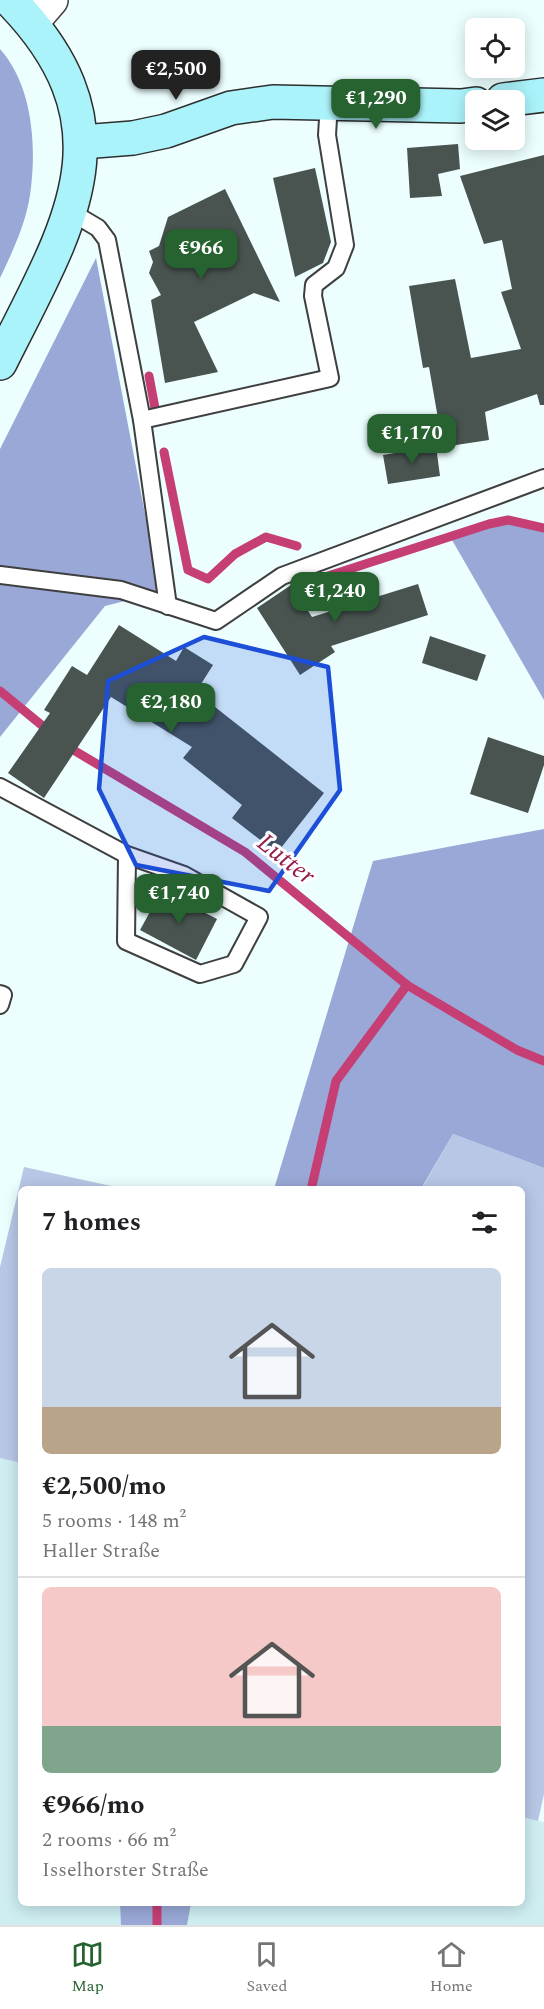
<!DOCTYPE html>
<html lang="en">
<head>
<meta charset="utf-8">
<style>
  :root { --surface:#fff; --page:#f6f6f6; --text:#202124; --muted:#757577; --line:#e0e0e0; --accent:#266331 }
  body { margin:0; font-family:Spectral,serif; background:var(--page); color:var(--text); height:100vh; display:flex; flex-direction:column; font-size:22px; white-space:nowrap }
  * { box-sizing:border-box; margin:0 }
  p { font-size:20px; color:var(--muted) }
  .icon { flex:none; width:33px; height:33px; fill:none; stroke:currentColor; stroke-width:2; stroke-linecap:round; stroke-linejoin:round }
  .map { position:relative; flex:1; overflow:hidden }
  .drawer { position:absolute; left:18px; top:1186px; width:507px; height:720px; display:flex; flex-direction:column; background:var(--surface); border-radius:9px; box-shadow:0 3px 15px #0003 }
  .drawer>* { flex:none }
  .fabs { position:absolute; left:465px; top:18px; display:grid; gap:12px }
  .fabs a { display:grid; place-items:center; width:60px; height:60px; border-radius:9px; background:var(--surface); box-shadow:0 3px 15px #0003; font-size:30px }
  .price { position:absolute; translate:-50% -51px; padding:0 14px; border-radius:12px; background:var(--accent); color:#fff; font-size:20px; line-height:39px; filter:drop-shadow(0 2px 3px #0008) }
  .price::after { content:''; position:absolute; left:50%; top:36px; width:18px; height:14px; margin-left:-9px; background:inherit; clip-path:polygon(0 0,100% 0,50% 100%) }
  .price.on { background:#222; color:#fff }
  ul { padding:0; list-style:none }
  li { display:grid; align-content:center; gap:12px; height:318px; padding:0 24px }
  li+li { border-top:2px solid var(--line) }
  li span { display:grid; place-items:center; height:186px; border-radius:9px; color:#555 }
  li>.icon { margin-inline-start:auto }
  span .icon { width:108px; height:108px; fill:#fffc; stroke-width:1 }
  li b { font-size:26px }
  h2 { display:flex; justify-content:space-between; align-items:center; height:72px; padding:0 24px; font-size:26px }
  .menu { display:flex; justify-content:space-around; align-items:center; height:84px; border-top:2px solid var(--line); background:var(--surface); font-size:16px; color:var(--muted) }
  .menu a { display:grid; justify-items:center; gap:3px }
  .menu .on { color:var(--accent) }
  .map>svg:first-child { display:block }
</style>
</head>
<body>
<div class="map">
<svg width="544" height="1925" viewBox="0 0 544 1925">
  <rect width="100%" height="100%" fill="#ecfefe"/>
  <g fill="#ceeef2">
    <polygon points="0,1458 21,1463 21,1904 120,1904 121,1925 0,1925"/>
    <polygon points="522,1817 544,1822 544,1925 187,1925 191,1904 522,1904"/>
  </g>
  <g fill="#b8c7e6">
    <polygon points="453,1134 544,1168 544,1794 538,1821 522,1817 522,1190 421,1190"/>
    <polygon points="24,1167 125,1189 21,1190 21,1463 0,1458 0,1267"/>
  </g>
  <g fill="#99a8d6">
    <path d="M 0,49 C 33,86 37,147 30,195 C 26,223 12,253 0,278 Z"/>
    <polygon points="96,258 160,592 105,606 0,737 0,449"/>
    <polygon points="491,519 544,527 544,700 448,533"/>
    <polygon points="544,829 544,1168 453,1134 421,1189 274,1189 373,861"/>
    <polygon points="120,1904 191,1904 187,1925 121,1925"/>
  </g>
  <g fill="none" stroke-linecap="round" stroke-linejoin="round">
    <g stroke="#c53f75" stroke-width="9">
      <polyline points="149,376 155,408"/>
      <polyline points="164,452 188,570 208,579 235,554 266,537 297,546"/>
      <polyline points="325,577 489,524 508,520 544,528"/>
      <polyline points="0,691 50,732"/>
      <polyline points="65,745 245,852 407,985 517,1050 544,1061"/>
      <polyline points="311,1190 336,1081 407,985"/>
      <polyline points="157,1904 157,1925"/>
    </g>
  </g>
  <g fill="#495450">
    <polygon points="458,144 460,169 438,174 442,196 410,198 407,148"/>
    <polygon points="544,155 544,405 540,405 537,394 485,412 489,440 443,447 429,367 423,368 409,286 455,279 471,358 521,349 501,292 512,289 502,240 484,244 460,176"/>
    <polygon points="315,168 331,242 323,263 295,277 273,178"/>
    <polygon points="225,189 280,302 254,293 194,322 218,372 165,383 151,300 161,295 149,273 153,262 149,251 159,246 168,217"/>
    <polygon points="436,446 440,476 388,484 383,455"/>
    <polygon points="418,584 428,615 331,646 335,652 300,675 257,608 291,585 312,617"/>
    <polygon points="119,625 176,661 184,647 213,665 196,692 324,793 277,853 232,818 242,805 183,758 192,747 111,697 44,798 8,773 50,713 44,710 72,666 87,675"/>
    <polygon points="430,636 486,655 477,681 422,663"/>
    <polygon points="488,737 544,756 544,765 528,813 470,794"/>
    <polygon points="162,890 217,919 196,960 140,930"/>
  </g>
  <g fill="none" stroke-linecap="round" stroke-linejoin="round">
    <g stroke="#3f3f3f" stroke-width="20">
      <g id="lane">
        <polyline points="71,212 98,228 107,240 142,420 168,606"/>
        <polyline points="142,420 330,378 313,296 314,285 336,268 345,245 327,135 329,103"/>
        <polyline points="0,575 121,590 216,621 282,576 544,478"/>
        <polyline points="0,787 127,855 184,875 259,917 234,964 200,974 126,941 127,855"/>
        <polyline points="0,994 3,995 0,1005"/>
      </g>
    </g>
    <g stroke="#3f3f3f" stroke-width="36">
      <polyline id="street" points="32,22 51,0"/>
    </g>
    <g stroke="#2e2e2e" stroke-width="36">
      <g id="secondary">
        <polyline points="503,100 544,95"/>
        <polyline points="82,142 133,138 166,131 231,108 273,102 461,106 476,104"/>
        <path d="M 0,363 C 67,228 136,129 10,0"/>
      </g>
    </g>
    <use href="#lane" stroke="#fff" stroke-width="16"/>
    <use href="#street" stroke="#fff" stroke-width="33"/>
    <use href="#secondary" stroke="#abf3fa" stroke-width="33"/>
  </g>
  <path fill="#1d4ed8" fill-opacity="0.2" stroke="#1d4ed8" stroke-width="4.5" stroke-linejoin="round" d="M 204,637 L 328,667 L 340,790 L 269,891 L 136,865 L 99,789 L 108,681 Z"/>
  <g text-anchor="middle" dominant-baseline="central" stroke-width="6" stroke-linejoin="round" paint-order="stroke">
    <g font-size="26" font-style="italic" fill="#961d49" stroke="#fff">
      <text transform="translate(286 859) rotate(38)">Lutter</text>
    </g>
  </g>
</svg>
<div class="fabs">
<a><svg class="icon" aria-label="locate" viewBox="0 0 24 24"><circle cx="12" cy="12" r="6"/><path d="M12 2v4M12 18v4M2 12h4M18 12h4"/></svg></a>
<a><svg class="icon" aria-label="layers" viewBox="0 0 24 24"><path d="M12 4l9 5-9 5-9-5zM3 14l9 5 9-5"/></svg></a>
</div>
<b class="price on" style="left:176px;top:101px">€2,500</b>
<b class="price" style="left:376px;top:130px">€1,290</b>
<b class="price" style="left:201px;top:280px">€966</b>
<b class="price" style="left:412px;top:465px">€1,170</b>
<b class="price" style="left:335px;top:623px">€1,240</b>
<b class="price" style="left:171px;top:734px">€2,180</b>
<b class="price" style="left:179px;top:925px">€1,740</b>
<section class="drawer">
<h2>7 homes<svg class="icon" aria-label="filters" viewBox="0 0 24 24"><path d="M4 7h16M4 17h16"/><circle cx="9" cy="7" r="2"/><circle cx="15" cy="17" r="2"/></svg></h2>
<ul>
<li><span style="background:linear-gradient(#c9d6e8 75%,#b9a48a 0)"><svg class="icon" aria-label="home" viewBox="0 0 24 24"><path d="M3 11l9-7 9 7M6 9v11h12V9"/></svg></span><div><b>€2,500/mo</b><p>5 rooms · 148 m²</p><p>Haller Straße</p></div></li>
<li><span style="background:linear-gradient(#f6c9c9 75%,#7fa58c 0)"><svg class="icon" aria-label="home" viewBox="0 0 24 24"><path d="M3 11l9-7 9 7M6 9v11h12V9"/></svg></span><div><b>€966/mo</b><p>2 rooms · 66 m²</p><p>Isselhorster Straße</p></div></li>
</ul>
</section>
</div>
<nav class="menu">
<a class="on"><svg class="icon" aria-label="map" viewBox="0 0 24 24"><path d="M3 6l6-2 6 2 6-2v14l-6 2-6-2-6 2zM9 4v14M15 6v14"/></svg>Map</a>
<a><svg class="icon" aria-label="saved" viewBox="0 0 24 24"><path d="M7 4h10v16l-5-4-5 4z"/></svg>Saved</a>
<a><svg class="icon" aria-label="home" viewBox="0 0 24 24"><path d="M3 11l9-7 9 7M6 9v11h12V9"/></svg>Home</a>
</nav>
</body>
</html>
